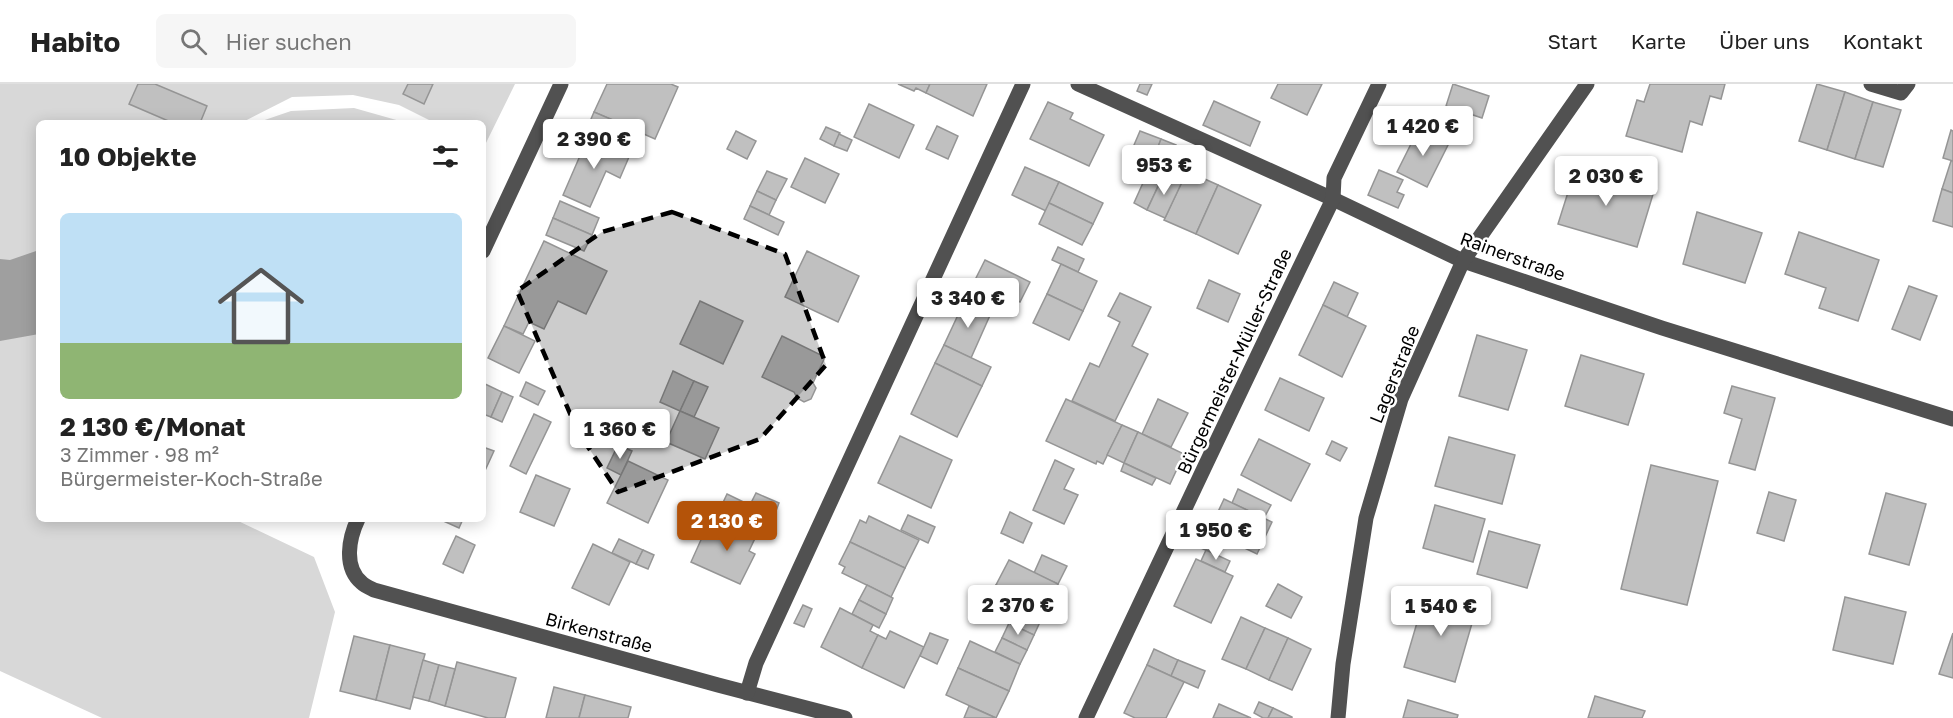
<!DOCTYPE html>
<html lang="de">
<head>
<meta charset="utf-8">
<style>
  :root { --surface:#fff; --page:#f6f6f6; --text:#222; --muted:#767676; --line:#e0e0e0; --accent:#b45309 }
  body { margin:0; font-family:"Golos Text",sans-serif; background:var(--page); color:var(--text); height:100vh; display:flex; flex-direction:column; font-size:22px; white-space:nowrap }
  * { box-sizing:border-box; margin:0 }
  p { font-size:20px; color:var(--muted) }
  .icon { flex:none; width:33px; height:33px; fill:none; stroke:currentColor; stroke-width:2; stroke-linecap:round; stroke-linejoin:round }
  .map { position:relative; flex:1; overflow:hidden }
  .drawer { position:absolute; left:36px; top:36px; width:450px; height:402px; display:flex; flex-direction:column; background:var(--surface); border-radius:9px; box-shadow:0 3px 15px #0003 }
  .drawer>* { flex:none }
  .price { position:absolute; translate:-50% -51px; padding:0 14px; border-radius:6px; background:#fff; color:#222; font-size:20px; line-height:39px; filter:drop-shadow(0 2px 3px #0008) }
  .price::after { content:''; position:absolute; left:50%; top:36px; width:18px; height:14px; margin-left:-9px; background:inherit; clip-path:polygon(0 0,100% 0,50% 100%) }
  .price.selected { background:var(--accent); color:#fff }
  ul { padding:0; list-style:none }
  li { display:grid; align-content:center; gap:12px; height:318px; padding:0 24px }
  li span { display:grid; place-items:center; height:186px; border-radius:9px; color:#555 }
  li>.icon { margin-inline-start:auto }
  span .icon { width:108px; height:108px; fill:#fffc; stroke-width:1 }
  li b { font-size:26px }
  h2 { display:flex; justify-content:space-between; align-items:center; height:72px; padding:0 24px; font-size:26px }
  header { display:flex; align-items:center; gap:36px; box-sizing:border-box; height:84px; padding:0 30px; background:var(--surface); border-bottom:2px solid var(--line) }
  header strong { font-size:28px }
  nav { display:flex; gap:33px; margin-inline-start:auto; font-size:21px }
  .search { width:420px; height:54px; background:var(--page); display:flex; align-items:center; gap:15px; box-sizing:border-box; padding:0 21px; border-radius:9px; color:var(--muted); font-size:22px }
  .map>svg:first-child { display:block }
</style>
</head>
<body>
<header>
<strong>Habito</strong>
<div class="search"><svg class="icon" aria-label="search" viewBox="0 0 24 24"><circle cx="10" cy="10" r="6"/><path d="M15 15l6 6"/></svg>Hier suchen</div>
<nav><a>Start</a><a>Karte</a><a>Über uns</a><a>Kontakt</a></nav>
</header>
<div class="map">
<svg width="1953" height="634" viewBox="0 0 1953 634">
  <rect width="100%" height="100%" fill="#fff"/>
  <g fill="#d8d8d8">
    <polygon points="0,0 515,0 484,63 483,39 435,39 399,21 353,11 292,13 241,39 39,39 39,435 234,435 314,473 335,528 309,634 102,634 0,587"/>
    <polygon points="354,24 407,39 256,39 291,27"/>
  </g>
  <polygon fill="#9f9f9f" points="39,166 39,250 0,257 0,175 10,176"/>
  <g fill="#c0c0c0" stroke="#959595" stroke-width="1.5">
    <polygon points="138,0 155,0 207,22 200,39 173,39 129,20"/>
    <polygon points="408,0 433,0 424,20 403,10"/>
    <polygon points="607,0 671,0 678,3 655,55 594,28"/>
    <polygon points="898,0 930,0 926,9 916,4 914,7"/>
    <polygon points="930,0 987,0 973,32 926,9"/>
    <polygon points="1140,0 1152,0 1147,11 1137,7"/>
    <polygon points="1278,0 1322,0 1307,31 1271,14"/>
    <polygon points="1453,0 1489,12 1482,34 1446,22"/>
    <polygon points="1650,0 1725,0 1721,15 1710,12 1702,41 1690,37 1682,68 1626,52 1637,16 1644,18"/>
    <polygon points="1817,0 1845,8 1827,66 1799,57"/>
    <polygon points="1845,8 1873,18 1855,75 1827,66"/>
    <polygon points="1214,17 1260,38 1250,62 1203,41"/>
    <polygon points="1048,18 1073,29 1070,35 1104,51 1089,82 1030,55"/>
    <polygon points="1873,18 1901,26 1883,83 1855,75"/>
    <polygon points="869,20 914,41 899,74 854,53"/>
    <polygon points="594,28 627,42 618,63 585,49"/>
    <polygon points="937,42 958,52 948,75 926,65"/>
    <polygon points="1420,42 1450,57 1427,103 1397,88"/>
    <polygon points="826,43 840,49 834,62 820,55"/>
    <polygon points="1951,46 1953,47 1953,77 1943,74"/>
    <polygon points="736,47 756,57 747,75 727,65"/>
    <polygon points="1140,47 1161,55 1153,77 1131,68"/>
    <polygon points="839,50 852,56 847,67 834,62"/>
    <polygon points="589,51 618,63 616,67 629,73 620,94 606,87 590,123 563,111"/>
    <polygon points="1161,55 1176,61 1165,87 1151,81"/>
    <polygon points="805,74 839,90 825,119 791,103"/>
    <polygon points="1951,77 1953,77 1953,109 1942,105"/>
    <polygon points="1151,81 1165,87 1147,126 1134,119"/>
    <polygon points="1025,83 1059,98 1046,127 1012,111"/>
    <polygon points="1576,83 1654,107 1637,163 1558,140"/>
    <polygon points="1379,86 1403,96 1397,108 1404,111 1398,124 1368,111"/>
    <polygon points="767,87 787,95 776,116 757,107"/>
    <polygon points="1187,87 1218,101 1196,150 1164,136"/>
    <polygon points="1164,90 1182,98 1165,134 1147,126"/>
    <polygon points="1059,98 1103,119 1093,140 1049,119"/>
    <polygon points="1218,101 1261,121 1238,170 1196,150"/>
    <polygon points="1942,105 1953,109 1953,143 1933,137"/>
    <polygon points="757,107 776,116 769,131 750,122"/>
    <polygon points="560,117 599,134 592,151 553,134"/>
    <polygon points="1049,119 1093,140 1082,161 1039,140"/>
    <polygon points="750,122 784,138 778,151 744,135"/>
    <polygon points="1697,128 1762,149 1745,199 1683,180"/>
    <polygon points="553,134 592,151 584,167 546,151"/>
    <polygon points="1799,148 1879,176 1858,237 1819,224 1826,204 1785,190"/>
    <polygon points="544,157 607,187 586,230 558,217 544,245 529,238 523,250 504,242"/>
    <polygon points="1058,163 1084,175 1078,188 1052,176"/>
    <polygon points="807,167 859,192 838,238 785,213"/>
    <polygon points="985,176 1030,198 1020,218 1007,211 997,232 965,216"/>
    <polygon points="1061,180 1097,197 1083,227 1047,210"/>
    <polygon points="1209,196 1240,210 1228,238 1197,224"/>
    <polygon points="1334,198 1358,209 1347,233 1323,221"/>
    <polygon points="1909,202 1937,212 1920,256 1892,245"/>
    <polygon points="1120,209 1151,223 1132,262 1148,270 1115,337 1072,317 1090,279 1099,283 1120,238 1108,232"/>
    <polygon points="1047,210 1083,227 1069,256 1033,239"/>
    <polygon points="965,216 991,229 971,274 944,261"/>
    <polygon points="700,217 743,237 723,280 680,260"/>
    <polygon points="1323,221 1366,242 1342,293 1299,271"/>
    <polygon points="504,242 535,257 519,289 488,274"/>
    <polygon points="1477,251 1527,266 1508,326 1459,312"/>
    <polygon points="782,252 825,273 813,299 816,304 811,315 804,318 797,314 794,308 762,293"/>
    <polygon points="944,261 991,283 982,302 935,279"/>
    <polygon points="1581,271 1644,290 1628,341 1565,322"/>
    <polygon points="935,279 982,302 957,353 911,330"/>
    <polygon points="673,287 694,297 680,327 660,318"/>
    <polygon points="1280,294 1324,314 1309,347 1265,326"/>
    <polygon points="694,297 708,303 694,333 680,327"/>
    <polygon points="526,298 545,307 538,321 520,312"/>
    <polygon points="483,299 502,308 491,333 483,330"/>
    <polygon points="1732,302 1775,314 1755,386 1729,379 1742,335 1724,329"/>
    <polygon points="502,308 513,313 502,338 491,333"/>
    <polygon points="1066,315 1122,341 1103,380 1097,377 1096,380 1046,357"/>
    <polygon points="1158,315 1188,329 1171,363 1142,350"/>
    <polygon points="680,327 719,344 705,375 666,358"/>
    <polygon points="534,330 551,338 526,390 510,382"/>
    <polygon points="1122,341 1138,348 1124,379 1107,371"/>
    <polygon points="1138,348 1184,370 1170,400 1124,379"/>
    <polygon points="900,352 952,376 931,424 878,399"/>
    <polygon points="1449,353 1515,371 1502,420 1435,402"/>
    <polygon points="1259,355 1310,380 1291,417 1241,391"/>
    <polygon points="1332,357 1347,364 1340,377 1326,370"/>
    <polygon points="618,361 632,367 621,391 607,384"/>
    <polygon points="483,363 494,367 483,391"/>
    <polygon points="1055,376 1074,385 1064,405 1078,411 1064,440 1033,426"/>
    <polygon points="628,377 668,396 648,439 607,419"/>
    <polygon points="1124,379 1156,394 1152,401 1121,387"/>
    <polygon points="1651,381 1718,397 1687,521 1621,505"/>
    <polygon points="536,391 570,405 554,442 520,428"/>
    <polygon points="1238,405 1271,421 1264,434 1232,419"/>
    <polygon points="1769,408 1796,416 1784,457 1757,449"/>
    <polygon points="756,409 779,419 774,432 750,421"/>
    <polygon points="1886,409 1926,420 1909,481 1869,470"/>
    <polygon points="727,410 750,421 744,434 721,423"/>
    <polygon points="1224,415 1272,438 1257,470 1209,447"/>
    <polygon points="750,421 774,432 768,444 744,434"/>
    <polygon points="1435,421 1485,435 1473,478 1423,464"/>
    <polygon points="1010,428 1032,439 1023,459 1001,449"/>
    <polygon points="908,431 935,443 928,459 901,446"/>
    <polygon points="869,432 919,456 905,484 850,458 860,436 866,439"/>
    <polygon points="439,435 463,435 459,444"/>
    <polygon points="726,437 748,447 750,444 758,448 749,467 755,470 740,500 691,478 705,447 718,453"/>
    <polygon points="1195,446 1220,458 1215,470 1189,459"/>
    <polygon points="1489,447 1540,461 1527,504 1477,490"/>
    <polygon points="456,452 475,461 463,489 443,480"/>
    <polygon points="619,455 643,466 636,480 612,469"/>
    <polygon points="850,458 905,484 891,513 842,489 845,483 839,480"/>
    <polygon points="593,460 630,478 609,521 572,504"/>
    <polygon points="643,466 654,471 648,485 636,480"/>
    <polygon points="1206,466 1230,477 1225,488 1201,477"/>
    <polygon points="1042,471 1067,482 1058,500 1034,489"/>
    <polygon points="1196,475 1233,492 1211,539 1174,522"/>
    <polygon points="1009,476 1058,500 1046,525 996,501"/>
    <polygon points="1278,500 1302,513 1291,534 1266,522"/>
    <polygon points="867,501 893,514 886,530 859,516"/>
    <polygon points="996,501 1046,525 1034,551 983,527"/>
    <polygon points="1426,508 1477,522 1455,598 1404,583"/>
    <polygon points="1845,513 1906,528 1893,580 1833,566"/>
    <polygon points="859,516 886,530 879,544 852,530"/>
    <polygon points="803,521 812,525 804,543 794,539"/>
    <polygon points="840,524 873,541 870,547 878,551 862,584 821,563"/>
    <polygon points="1241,533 1265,544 1246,585 1222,575"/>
    <polygon points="1009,539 1034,551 1027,566 1002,554"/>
    <polygon points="1265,544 1288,554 1269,596 1246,585"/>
    <polygon points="890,547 924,563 904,604 862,584 878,551 886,555"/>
    <polygon points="930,549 948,556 937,580 920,572"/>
    <polygon points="1953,549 1953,594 1939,590"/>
    <polygon points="354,552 390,561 376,616 340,607"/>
    <polygon points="1002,554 1027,566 1020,580 995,568"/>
    <polygon points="1288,554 1311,565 1292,606 1269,596"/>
    <polygon points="970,557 1020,580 1009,607 958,584"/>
    <polygon points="390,561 425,570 410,625 376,616"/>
    <polygon points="1154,565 1178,576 1171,592 1147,581"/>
    <polygon points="423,576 439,581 429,617 413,613"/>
    <polygon points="1178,576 1205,587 1198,604 1171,592"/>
    <polygon points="457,578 516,594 505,634 488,634 445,622"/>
    <polygon points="439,581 455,585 445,622 429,617"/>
    <polygon points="1147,581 1184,598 1166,634 1135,634 1124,629"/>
    <polygon points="958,584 1009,607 996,634 946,611"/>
    <polygon points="554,603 585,611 579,634 546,634"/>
    <polygon points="585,611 631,623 628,634 579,634"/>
    <polygon points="1595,612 1645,627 1642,634 1588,634"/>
    <polygon points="1408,616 1458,631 1457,634 1403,634"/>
    <polygon points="1259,618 1273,624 1268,634 1263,634 1254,629"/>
    <polygon points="1219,620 1251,634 1213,634"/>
    <polygon points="969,622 996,634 964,634"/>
    <polygon points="1273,624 1292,633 1292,634 1268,634"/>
  </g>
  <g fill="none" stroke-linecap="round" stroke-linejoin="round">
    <g stroke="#515151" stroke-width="15">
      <polyline points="1078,0 1333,115 1463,177 1662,244 1953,335"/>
      <polyline points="1871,0 1901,9 1908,0"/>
      <polyline points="483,167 561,0"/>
      <path d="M 358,435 C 349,454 343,483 362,499 C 365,502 370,504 374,506 L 718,601 L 845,634"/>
      <polyline points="747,609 756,579 1023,0"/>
      <path d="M 1086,634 C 1168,461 1249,287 1333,115 L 1334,94 L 1379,0"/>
      <polyline points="1338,634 1343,580 1366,434 1401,315 1463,177 1587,0"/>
    </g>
  </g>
  <path fill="#000" fill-opacity="0.2" stroke="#000" stroke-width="4.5" stroke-dasharray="12 8" stroke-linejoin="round" d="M 672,128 L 785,170 L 826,281 L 760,355 L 618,408 L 578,348 L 517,207 L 602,148 Z"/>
  <g text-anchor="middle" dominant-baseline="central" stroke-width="5" stroke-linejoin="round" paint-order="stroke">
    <g font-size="18" fill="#000" stroke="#fff">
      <text transform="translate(1513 172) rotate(20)">Rainerstraße</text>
      <text transform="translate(1234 277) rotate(-65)">Bürgermeister-Müller-Straße</text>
      <text transform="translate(1394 290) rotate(-68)">Lagerstraße</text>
      <text transform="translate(599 548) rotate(15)">Birkenstraße</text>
    </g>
  </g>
</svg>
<b class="price" style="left:1423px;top:73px">1 420 €</b>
<b class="price" style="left:594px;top:86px">2 390 €</b>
<b class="price" style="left:1164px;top:112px">953 €</b>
<b class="price" style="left:1606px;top:123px">2 030 €</b>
<b class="price" style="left:968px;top:245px">3 340 €</b>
<b class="price" style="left:620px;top:376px">1 360 €</b>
<b class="price selected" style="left:727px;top:468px">2 130 €</b>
<b class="price" style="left:1216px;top:477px">1 950 €</b>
<b class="price" style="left:1018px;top:552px">2 370 €</b>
<b class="price" style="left:1441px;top:553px">1 540 €</b>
<section class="drawer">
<h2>10 Objekte<svg class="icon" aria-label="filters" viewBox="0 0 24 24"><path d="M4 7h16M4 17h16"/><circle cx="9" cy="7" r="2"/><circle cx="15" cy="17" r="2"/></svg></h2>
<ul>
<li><span style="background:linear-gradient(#bfe0f5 70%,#8fb573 0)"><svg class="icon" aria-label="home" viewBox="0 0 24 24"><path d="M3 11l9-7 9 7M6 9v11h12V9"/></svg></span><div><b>2 130 €/Monat</b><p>3 Zimmer · 98 m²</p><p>Bürgermeister-Koch-Straße</p></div></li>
</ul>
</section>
</div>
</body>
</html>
